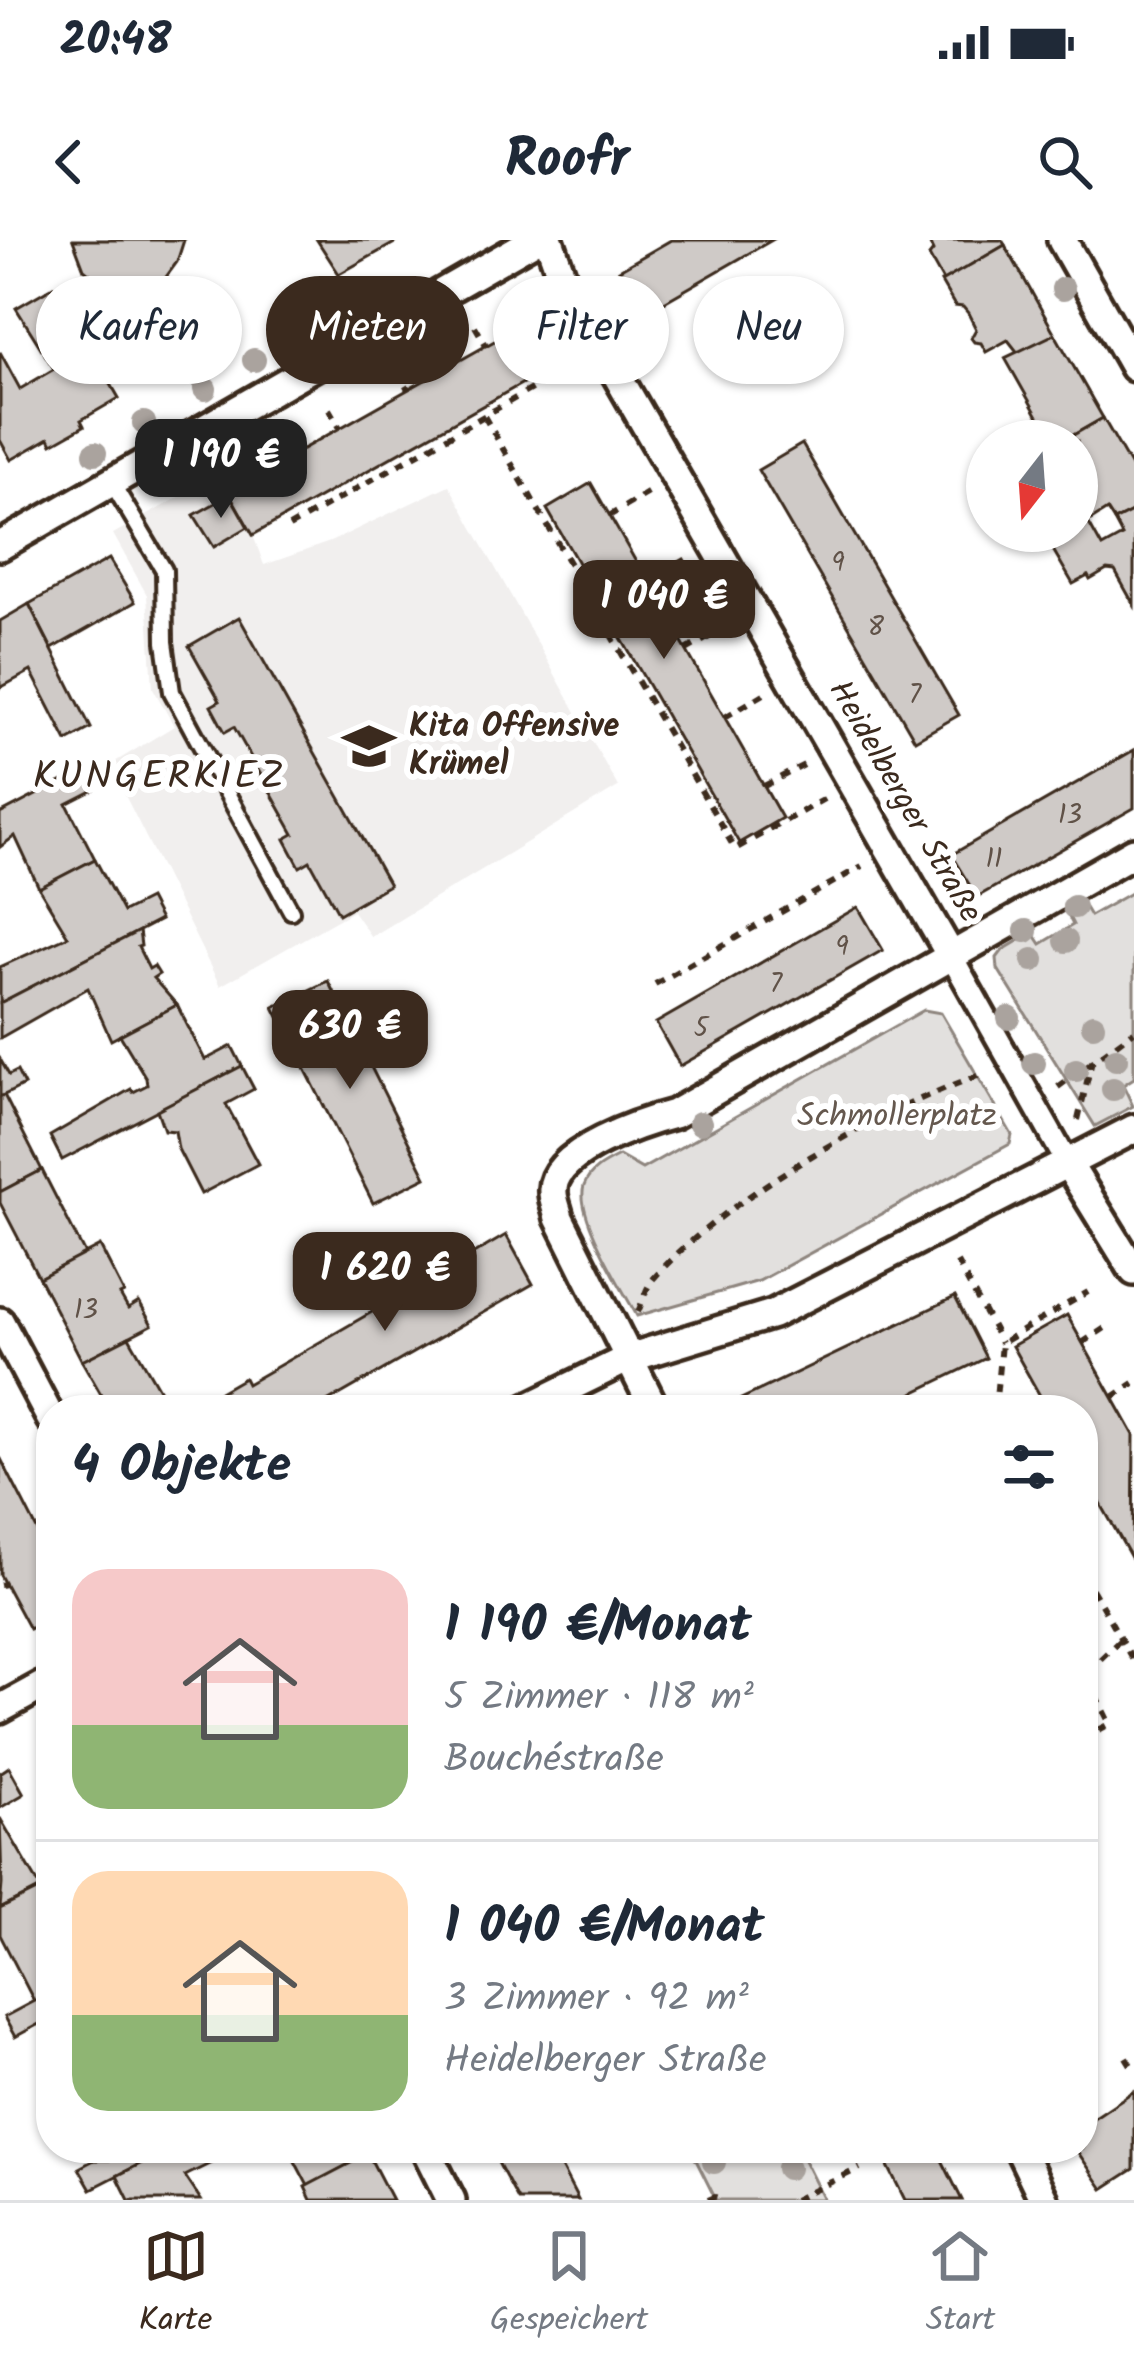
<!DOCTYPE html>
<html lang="de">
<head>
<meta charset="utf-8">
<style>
  :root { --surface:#fff; --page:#f6f6f7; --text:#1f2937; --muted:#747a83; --line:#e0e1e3; --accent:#3b2a1e }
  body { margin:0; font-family:Kalam,sans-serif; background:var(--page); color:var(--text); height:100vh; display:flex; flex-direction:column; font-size:45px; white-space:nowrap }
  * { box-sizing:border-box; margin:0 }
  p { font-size:39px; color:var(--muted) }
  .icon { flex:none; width:66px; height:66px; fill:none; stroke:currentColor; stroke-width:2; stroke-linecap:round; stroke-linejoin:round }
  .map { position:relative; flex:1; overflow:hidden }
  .side { position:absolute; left:36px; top:1155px; width:1062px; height:768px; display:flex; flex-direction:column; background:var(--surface); border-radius:48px; box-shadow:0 3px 9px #0004 }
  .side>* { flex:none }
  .guide { position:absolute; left:36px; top:36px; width:1062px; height:108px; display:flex; gap:24px }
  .needle { width:78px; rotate:197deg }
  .buttons { position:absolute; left:966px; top:180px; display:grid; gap:24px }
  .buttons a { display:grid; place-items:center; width:132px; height:132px; border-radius:50%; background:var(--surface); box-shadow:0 3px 9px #0004; font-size:60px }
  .price { position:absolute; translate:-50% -102px; padding:0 27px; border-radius:24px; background:var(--accent); color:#fff; font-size:39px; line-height:78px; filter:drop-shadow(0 3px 6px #0008) }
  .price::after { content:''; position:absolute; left:50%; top:72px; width:36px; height:27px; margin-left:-18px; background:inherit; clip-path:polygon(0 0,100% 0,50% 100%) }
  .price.on { background:#222; color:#fff }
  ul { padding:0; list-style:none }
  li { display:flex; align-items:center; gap:36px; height:300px; padding:0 36px }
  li+li { border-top:3px solid var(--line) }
  li span { display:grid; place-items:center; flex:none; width:336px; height:240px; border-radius:36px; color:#555 }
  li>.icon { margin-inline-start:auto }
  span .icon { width:144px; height:144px; fill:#fffc; stroke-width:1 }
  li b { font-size:51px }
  h2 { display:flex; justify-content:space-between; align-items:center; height:144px; padding:0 36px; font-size:51px }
  .pill { padding:0 42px; border-radius:54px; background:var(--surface); box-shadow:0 3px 9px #0004; font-size:42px; line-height:108px }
  .pill.on { background:var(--accent); color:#fff }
  .status { display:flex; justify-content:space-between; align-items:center; height:84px; padding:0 60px; background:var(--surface); direction:ltr }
  .status svg { height:33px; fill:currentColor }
  header { display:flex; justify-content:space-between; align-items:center; height:156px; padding:0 36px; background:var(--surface); font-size:54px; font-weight:600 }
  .tabs { display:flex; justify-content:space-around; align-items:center; height:168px; border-top:3px solid var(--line); background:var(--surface); font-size:33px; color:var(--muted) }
  .tabs a { display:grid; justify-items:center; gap:6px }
  .tabs .on { color:var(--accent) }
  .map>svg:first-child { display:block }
</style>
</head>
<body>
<div class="status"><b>20:48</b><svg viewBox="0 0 49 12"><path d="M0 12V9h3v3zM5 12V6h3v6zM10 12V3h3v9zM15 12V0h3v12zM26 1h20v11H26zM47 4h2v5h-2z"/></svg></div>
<header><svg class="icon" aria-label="back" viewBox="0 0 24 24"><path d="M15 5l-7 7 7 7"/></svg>Roofr<svg class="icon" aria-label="search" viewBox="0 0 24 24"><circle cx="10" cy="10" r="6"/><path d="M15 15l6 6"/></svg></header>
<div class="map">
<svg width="1134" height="1960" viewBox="0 0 1134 1960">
  <rect width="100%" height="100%" fill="#fff"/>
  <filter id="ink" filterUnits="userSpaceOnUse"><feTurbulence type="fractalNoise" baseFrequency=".00833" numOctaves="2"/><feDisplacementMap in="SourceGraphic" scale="24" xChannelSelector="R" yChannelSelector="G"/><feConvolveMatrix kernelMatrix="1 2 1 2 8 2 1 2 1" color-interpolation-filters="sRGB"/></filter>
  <g filter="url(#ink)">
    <polygon fill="#f1efee" points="219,235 253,295 264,325 330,302 449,245 618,547 371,697 353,671 220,746 110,525 174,486 153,448 147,355 113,294"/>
    <g fill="#e2e0de" stroke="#8e857e" stroke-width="3">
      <polygon points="1134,651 1134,838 1123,845 1133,866 1095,886 998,729 997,718 1003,710 1033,692 1041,704 1073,685 1063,665 1078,656 1090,676"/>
      <path d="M 924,770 L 941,773 L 1012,895 L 1010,904 L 759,1041 L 637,1076 C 622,1048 575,975 584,946 C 590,930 605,923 619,916 L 642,929 Z"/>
      <polygon points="708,1908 798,1908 824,1960 716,1960 694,1916"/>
    </g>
    <g fill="#cfcac7" stroke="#3b2a1e" stroke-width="3">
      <polygon points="73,0 184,0 177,22 166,37 175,52 161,60 153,45 132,51 105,46 84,29"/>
      <polygon points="317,0 400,0 339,34"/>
      <polygon points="671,0 772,0 645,73 619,30"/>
      <polygon points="928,0 1002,0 1005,5 943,41 929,16 933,11"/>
      <polygon points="1005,5 1055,94 1019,114 1008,100 986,112 981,103 974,102 971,98 976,89 968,73 963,67 955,66 941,42"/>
      <polygon points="54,46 119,158 81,180 84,186 52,204 49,198 11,220 0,200 0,112 20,149 54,129 16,68"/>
      <polygon points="521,86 546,130 253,295 228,251"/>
      <polygon points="1055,94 1103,178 1063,201 1052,201 1005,118"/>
      <polygon points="1103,178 1134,232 1134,271 1114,281 1107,270 1088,282 1078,264 1086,259 1077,251 1077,201 1063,201"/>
      <polygon points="802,204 959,475 915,500 758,230"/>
      <polygon points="591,243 782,578 739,603 547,269"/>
      <polygon points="230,255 248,287 214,307 194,275"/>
      <polygon points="1078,264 1102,307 1122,296 1114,281 1134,271 1134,365 1115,331 1107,330 1090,340 1088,336 1073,344 1042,291 1077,291"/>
      <polygon points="109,319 135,362 52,409 29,364"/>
      <polygon points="29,364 91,488 67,501 31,431 0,448 0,381"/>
      <polygon points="239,377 389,645 339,674 310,621 300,627 285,599 294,594 234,487 225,492 211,466 220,461 189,406"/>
      <polygon points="1134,510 1134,568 977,657 951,615"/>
      <polygon points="84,530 94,550 67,564 95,619 39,648 15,596 0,607 0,574"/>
      <polygon points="95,619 123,672 149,659 160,680 0,763 0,727 68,696 39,648"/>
      <polygon points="858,667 883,710 680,826 656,783"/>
      <polygon points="139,691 141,706 138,707 149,729 154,726 159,734 153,738 177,765 111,800 88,748 0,798 0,763"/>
      <polygon points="328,741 426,937 373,963 274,767"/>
      <polygon points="177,765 205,820 232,806 242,826 62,920 50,896 131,849 133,852 147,845 146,838 120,795"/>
      <polygon points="0,819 9,835 17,831 24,845 0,857"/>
      <polygon points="242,826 254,849 226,864 258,924 201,954 178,909 175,891 164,890 157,870"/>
      <polygon points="4,855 42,930 0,952 0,857"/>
      <polygon points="42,930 85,1014 39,1038 0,963 0,952"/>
      <polygon points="506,995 533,1044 313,1170 204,1170 215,1164 211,1157 244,1138 247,1144 398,1057 395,1051 425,1033 429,1040"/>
      <polygon points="100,1006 124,1053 120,1055 128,1069 139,1062 152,1085 82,1121 39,1038"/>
      <polygon points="955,1057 986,1118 878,1170 739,1170 735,1162"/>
      <polygon points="1067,1075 1134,1195 1133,1321 1083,1232 1083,1170 1048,1170 1012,1106"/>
      <polygon points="129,1097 171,1170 110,1170 82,1121"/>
      <polygon points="0,1217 51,1317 51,1377 29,1389 0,1335"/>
      <polygon points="9,1527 24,1554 0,1568 0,1533"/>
      <polygon points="0,1578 41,1648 0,1669 2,1644"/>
      <polygon points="45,1647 51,1658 51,1752 34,1761 0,1695 0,1669"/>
      <polygon points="51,1752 51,1806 39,1784 15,1797 4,1777"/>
      <polygon points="1134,1851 1134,1929 1103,1949 1075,1908 1083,1908 1083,1885"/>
      <polygon points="102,1908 171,1908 91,1949 79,1928 94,1920 108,1920"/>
      <polygon points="171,1908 242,1908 185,1936 201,1960 129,1960 117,1936"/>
      <polygon points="288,1908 365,1908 368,1914 308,1946"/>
      <polygon points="507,1908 551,1908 578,1960 518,1960 494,1915"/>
      <polygon points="879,1908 936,1908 962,1960 905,1960"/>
      <polygon points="368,1914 392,1960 311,1960 305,1947"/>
    </g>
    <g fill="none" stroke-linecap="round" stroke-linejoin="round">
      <g stroke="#3b2a1e" stroke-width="22">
        <polyline id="service" points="112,243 164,330 165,402 172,452 291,671"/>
      </g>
      <g stroke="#3b2a1e" stroke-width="30">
        <polyline id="pedestrian" points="950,714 1068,924"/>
      </g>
      <g stroke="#3b2a1e" stroke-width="36">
        <g id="minor">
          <polyline points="549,0 564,43 950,714"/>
          <polyline points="1062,0 1134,127"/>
          <polyline points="0,306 534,0"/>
          <polyline points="1068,924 1134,1031"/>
          <polyline points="0,1082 51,1179"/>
          <polyline points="523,1170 629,1118 773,1074 1134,889"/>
          <path d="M 655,1170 L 559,978 C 557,969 552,958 553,949 C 554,911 643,882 674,874 L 1134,612"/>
          <polyline points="0,1469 51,1441"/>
          <polyline points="425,1908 451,1960"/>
          <polyline points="1019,1908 1044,1960"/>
        </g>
      </g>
      <g stroke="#3b2a1e" stroke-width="6" stroke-dasharray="9 9" stroke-linecap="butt">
        <polyline points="475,86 486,105"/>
        <polyline points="397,130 408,150"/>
        <polyline points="329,169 340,188"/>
        <polyline points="484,176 735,609 824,559"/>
        <polyline points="251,213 262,232"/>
        <polyline points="609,276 649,252"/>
        <polyline points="289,287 577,123"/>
        <polyline points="647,342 687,319"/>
        <polyline points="686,410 726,388"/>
        <polyline points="725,477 764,454"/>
        <polyline points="764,546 804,525"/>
        <polyline points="655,744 862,626"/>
        <polyline points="1058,847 1134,791"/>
        <polyline points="1078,880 1092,820"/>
        <polyline points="957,1022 1001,1103"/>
        <path d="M 638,1072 C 643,1061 646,1047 654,1038 C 725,957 884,867 986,833"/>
        <polyline points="1082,1103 1108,1086"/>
        <polyline points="1113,1157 1134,1143"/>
        <polyline points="995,1170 1001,1103 1088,1052"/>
        <polyline points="1083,1333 1134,1422"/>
        <polyline points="0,1345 5,1344"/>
        <polyline points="1083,1498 1110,1484 1085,1434 1120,1400"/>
        <polyline points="1126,1817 1134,1830"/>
        <polyline points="1083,1870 1090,1880"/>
        <polyline points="708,1960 715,1957 724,1960"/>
        <polyline points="794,1960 860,1928"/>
      </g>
      <use href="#service" stroke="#fff" stroke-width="14"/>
      <use href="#pedestrian" stroke="#fff" stroke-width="21"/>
      <use href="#minor" stroke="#fff" stroke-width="27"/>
    </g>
    <g fill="#aaa39e">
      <circle cx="1063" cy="49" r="12"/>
      <circle cx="254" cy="120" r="12"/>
      <circle cx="205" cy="149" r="12"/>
      <circle cx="144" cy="183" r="12"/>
      <circle cx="95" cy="213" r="12"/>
      <circle cx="1074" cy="667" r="12"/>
      <circle cx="1026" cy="691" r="12"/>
      <circle cx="1066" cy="701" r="12"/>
      <circle cx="1033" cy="720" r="12"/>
      <circle cx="1009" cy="778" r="12"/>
      <circle cx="1093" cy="785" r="12"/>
      <circle cx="1116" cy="819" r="12"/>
      <circle cx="1034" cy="823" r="12"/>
      <circle cx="1076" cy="830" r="12"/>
      <circle cx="1113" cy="849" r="12"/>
      <circle cx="700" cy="883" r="12"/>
      <circle cx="714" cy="1922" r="12"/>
      <circle cx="788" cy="1928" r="12"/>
    </g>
  </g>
  <defs>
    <g id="school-bare" transform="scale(4.14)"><path d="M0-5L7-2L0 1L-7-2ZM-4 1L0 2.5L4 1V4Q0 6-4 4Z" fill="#3b2a1e" stroke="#fff" stroke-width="2.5" paint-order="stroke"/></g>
  </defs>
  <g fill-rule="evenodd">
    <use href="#school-bare" x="369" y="506"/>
  </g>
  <g text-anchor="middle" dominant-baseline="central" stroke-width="12" stroke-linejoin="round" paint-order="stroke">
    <g font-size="27" fill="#605248">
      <text x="838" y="323">9</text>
      <text x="876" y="387">8</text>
      <text x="915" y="455">7</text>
      <text x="1070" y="575">13</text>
      <text x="994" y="619">11</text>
      <text x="842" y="707">9</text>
      <text x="776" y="744">7</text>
      <text x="701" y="788">5</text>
      <text x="86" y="1070">13</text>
    </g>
    <g font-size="33" font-weight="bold" fill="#3b2a1e" stroke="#fff" text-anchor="start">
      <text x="409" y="487">Kita Offensive<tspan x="409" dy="38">Krümel</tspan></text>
    </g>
    <g font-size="33" fill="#3b2a1e" stroke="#fff">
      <text transform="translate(904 562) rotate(60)">Heidelberger Straße</text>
    </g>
    <g font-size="33" fill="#65584e" stroke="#fff">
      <text x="897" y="877">Schmollerplatz</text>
    </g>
    <g font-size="39" letter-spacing="3" fill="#3b2a1e" stroke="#fff">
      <text x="160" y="538">KUNGERKIEZ</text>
    </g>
  </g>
</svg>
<div class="buttons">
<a><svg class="needle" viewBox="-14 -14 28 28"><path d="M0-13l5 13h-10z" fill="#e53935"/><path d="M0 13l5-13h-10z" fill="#747a83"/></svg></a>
</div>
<b class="price on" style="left:221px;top:281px">1 190 €</b>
<b class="price" style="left:664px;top:422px">1 040 €</b>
<b class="price" style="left:350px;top:852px">630 €</b>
<b class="price" style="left:385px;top:1094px">1 620 €</b>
<div class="guide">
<a class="pill">Kaufen</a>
<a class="pill on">Mieten</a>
<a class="pill">Filter</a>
<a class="pill">Neu</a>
</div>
<section class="side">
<h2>4 Objekte<svg class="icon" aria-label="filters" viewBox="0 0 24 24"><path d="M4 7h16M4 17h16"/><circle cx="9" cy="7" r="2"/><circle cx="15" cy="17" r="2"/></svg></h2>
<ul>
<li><span style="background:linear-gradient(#f6c9c9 65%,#8fb573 0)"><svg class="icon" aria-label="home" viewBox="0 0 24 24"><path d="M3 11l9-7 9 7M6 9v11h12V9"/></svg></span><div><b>1 190 €/Monat</b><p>5 Zimmer · 118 m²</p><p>Bouchéstraße</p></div></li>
<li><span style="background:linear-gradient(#ffd9b3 60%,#8fb573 0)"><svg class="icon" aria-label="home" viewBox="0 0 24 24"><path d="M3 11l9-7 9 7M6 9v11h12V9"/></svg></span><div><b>1 040 €/Monat</b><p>3 Zimmer · 92 m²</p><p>Heidelberger Straße</p></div></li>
</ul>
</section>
</div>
<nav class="tabs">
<a class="on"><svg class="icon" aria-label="map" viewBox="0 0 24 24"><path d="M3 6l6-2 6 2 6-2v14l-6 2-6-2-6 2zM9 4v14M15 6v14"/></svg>Karte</a>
<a><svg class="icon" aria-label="saved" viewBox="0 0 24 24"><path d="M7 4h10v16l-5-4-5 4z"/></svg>Gespeichert</a>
<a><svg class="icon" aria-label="home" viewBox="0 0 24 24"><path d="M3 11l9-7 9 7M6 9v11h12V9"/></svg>Start</a>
</nav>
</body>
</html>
